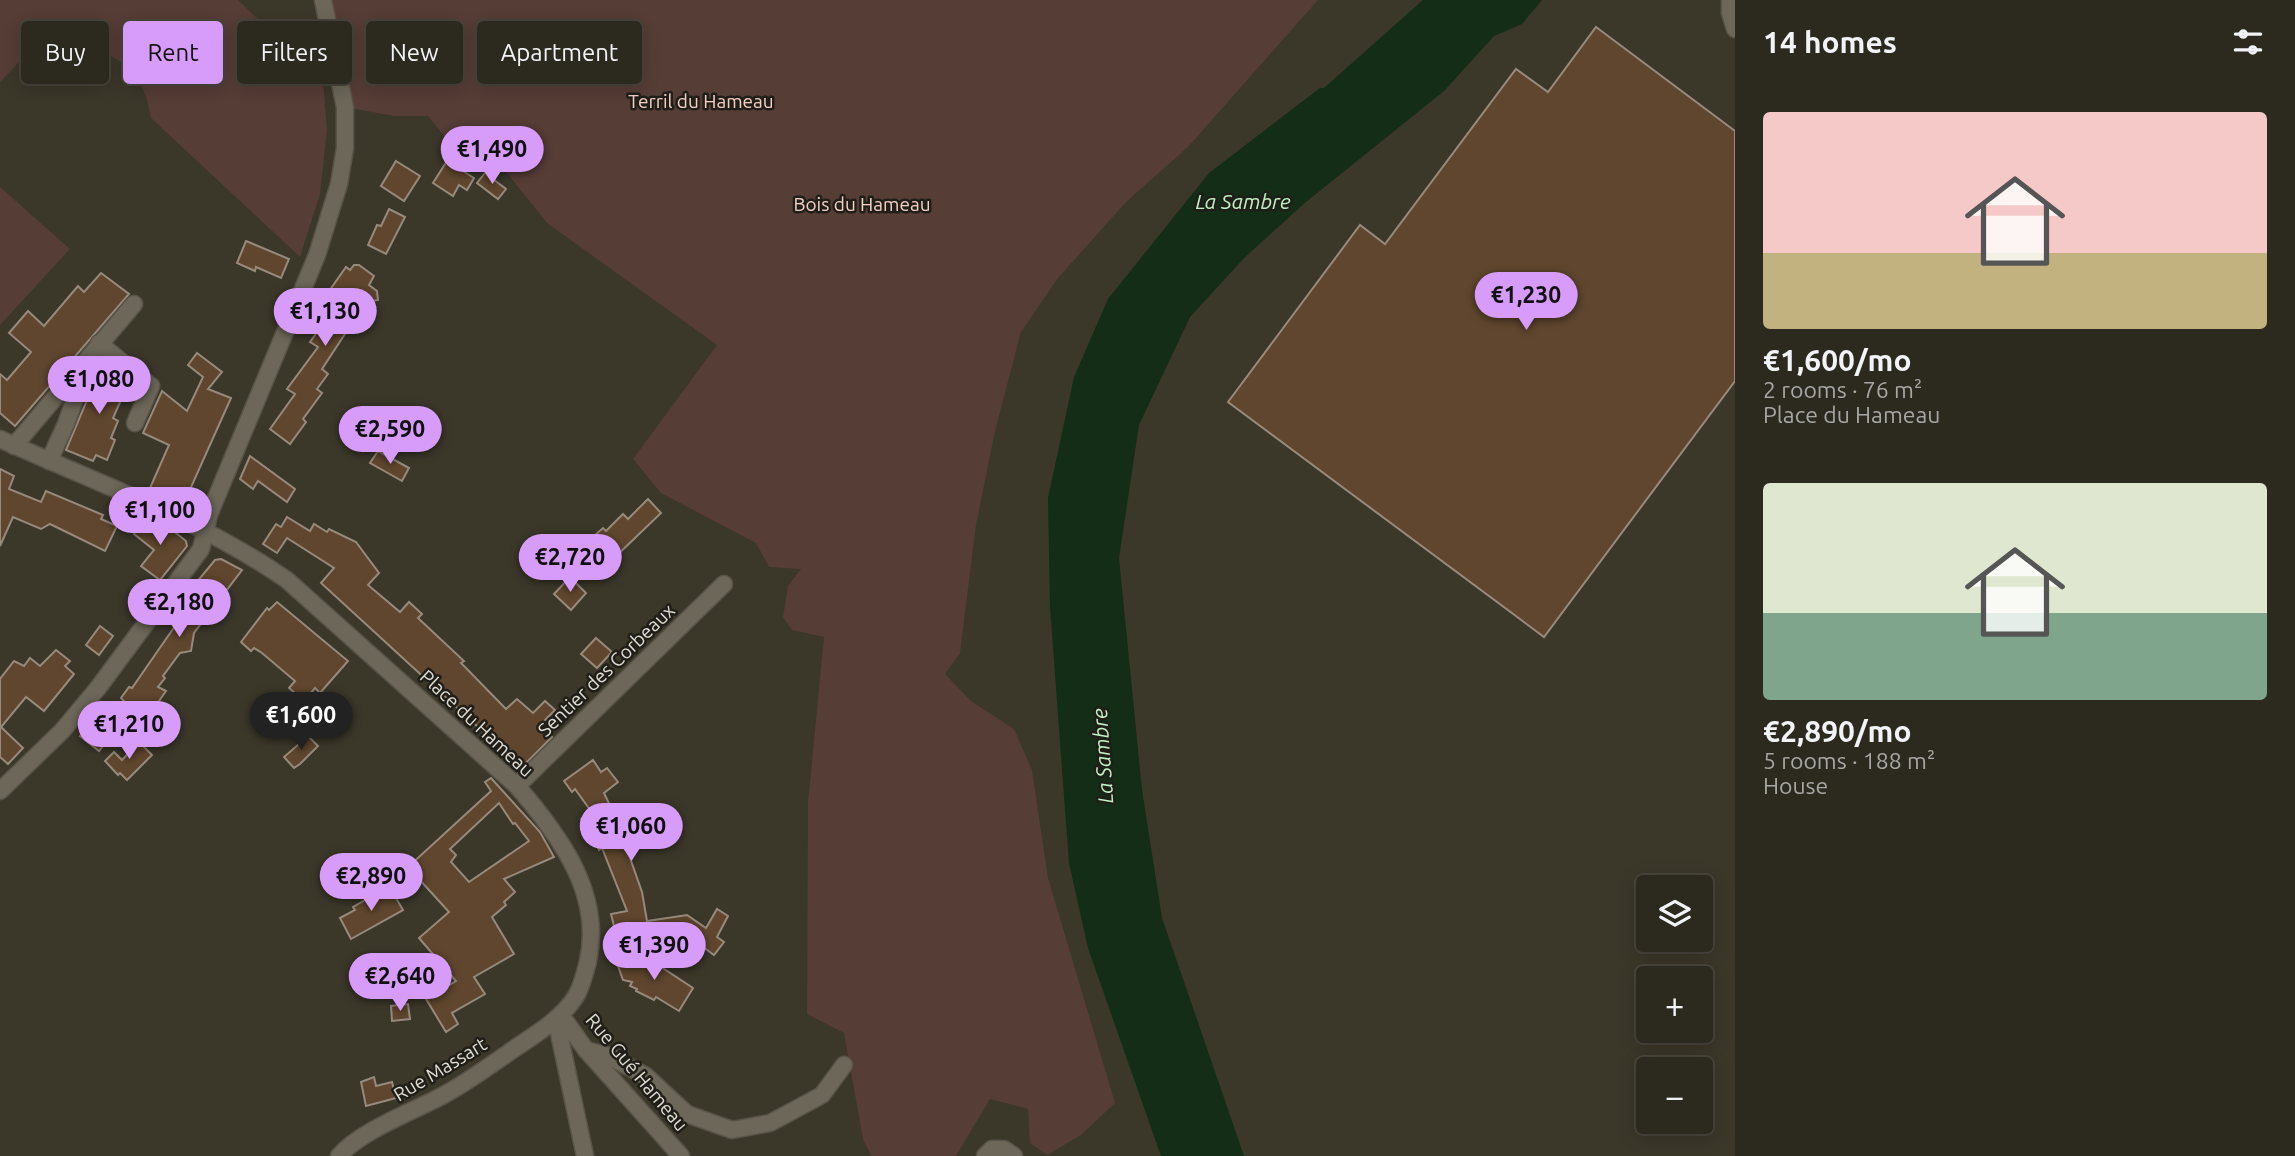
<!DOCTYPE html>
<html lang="en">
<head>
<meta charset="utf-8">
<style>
  :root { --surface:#2c291f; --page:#38352c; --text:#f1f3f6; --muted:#a6a6a4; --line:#48453d; --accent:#d79bf9 }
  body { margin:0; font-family:Ubuntu,sans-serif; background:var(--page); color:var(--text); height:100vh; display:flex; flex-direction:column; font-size:26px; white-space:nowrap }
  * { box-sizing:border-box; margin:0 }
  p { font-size:23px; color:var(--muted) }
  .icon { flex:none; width:38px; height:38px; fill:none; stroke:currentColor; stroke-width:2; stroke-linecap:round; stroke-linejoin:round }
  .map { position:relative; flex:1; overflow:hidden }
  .side { display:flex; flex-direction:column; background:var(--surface); width:560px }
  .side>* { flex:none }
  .banner { position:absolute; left:21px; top:21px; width:665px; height:63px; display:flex; gap:14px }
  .fabs { position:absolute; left:1636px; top:875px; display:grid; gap:14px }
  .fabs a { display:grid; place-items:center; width:77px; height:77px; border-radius:7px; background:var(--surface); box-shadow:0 4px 18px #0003,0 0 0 2px var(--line); font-size:35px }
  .price { position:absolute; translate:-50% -60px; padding:0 16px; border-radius:24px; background:var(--accent); color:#111; font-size:23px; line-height:46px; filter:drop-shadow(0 2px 4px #0008) }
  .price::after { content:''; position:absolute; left:50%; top:42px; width:21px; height:16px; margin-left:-10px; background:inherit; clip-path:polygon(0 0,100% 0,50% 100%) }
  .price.on { background:#222; color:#fff }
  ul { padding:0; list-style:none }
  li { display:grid; align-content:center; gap:14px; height:371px; padding:0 28px }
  li span { display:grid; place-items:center; height:217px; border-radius:7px; color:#555 }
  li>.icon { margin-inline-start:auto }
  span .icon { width:126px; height:126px; fill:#fffc; stroke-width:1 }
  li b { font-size:30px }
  h2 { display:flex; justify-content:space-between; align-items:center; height:84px; padding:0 28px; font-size:30px }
  .pill { padding:0 24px; border-radius:7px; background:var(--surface); box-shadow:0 4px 18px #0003,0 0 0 2px var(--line); font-size:24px; line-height:63px }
  .pill.on { background:var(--accent); color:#111 }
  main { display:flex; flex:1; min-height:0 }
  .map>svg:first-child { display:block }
</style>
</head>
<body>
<main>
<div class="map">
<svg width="1735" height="1156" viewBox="0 0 1735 1156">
  <rect width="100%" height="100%" fill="#3b3729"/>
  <g fill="#563d36">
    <path d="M 0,0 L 238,0 L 323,81 L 327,130 L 320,194 L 300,257 L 151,118 C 142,56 103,50 50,39 L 23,58 L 0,82 Z"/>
    <polygon points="323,0 1318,0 1188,147 1127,201 1058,278 1021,332 995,431 976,525 960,653 945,674 971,701 1014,729 1032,770 1048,878 1115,1103 1081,1135 1047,1155 1030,1143 1028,1109 990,1099 956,1156 871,1156 863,1139 844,1033 807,1014 808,803 824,637 792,630 783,617 788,586 801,569 769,567 756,543 661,493 633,459 717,345 547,223 507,173 456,151 428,116 394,116 345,107"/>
    <polygon points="0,187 70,249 0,325"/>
  </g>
  <polygon fill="#132d17" points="1423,0 1542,0 1522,24 1494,36 1444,91 1306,202 1245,257 1190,317 1139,425 1119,558 1142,790 1162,918 1244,1156 1161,1156 1088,948 1069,863 1050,607 1048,498 1074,377 1108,299 1209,173 1320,88 1324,88"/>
  <g fill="#60462e" stroke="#978a7d" stroke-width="2" fill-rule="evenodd">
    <polygon points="1596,27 1735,131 1735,381 1544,637 1228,402 1360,225 1385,244 1516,69 1548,92"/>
    <polygon points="396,161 420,176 404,201 381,186"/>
    <polygon points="447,161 474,178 467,190 459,185 453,196 433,183"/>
    <polygon points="485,173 506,189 498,199 477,183"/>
    <polygon points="389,209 405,217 386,254 368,245 377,225 381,226"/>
    <polygon points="246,241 289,259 281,278 256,267 255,271 237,263"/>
    <polygon points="354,265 359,265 374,276 369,285 377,291 378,300 366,302 322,369 328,374 317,389 322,393 303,419 306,422 290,444 270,429 295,394 287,389 318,347 310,342 339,302 327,294 346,267 350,270"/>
    <polygon points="101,273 129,294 15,426 0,413 0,374 7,380 31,352 9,333 28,311 44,326 78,286 84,292"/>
    <polygon points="197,353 222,372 208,389 231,398 184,503 150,488 169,445 143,433 162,391 187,411 203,377 188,365"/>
    <polygon points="103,362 129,382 113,418 118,421 111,438 115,440 107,460 96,455 93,461 66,450"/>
    <polygon points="378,451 409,468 402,481 370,463"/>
    <polygon points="250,456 295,489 287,502 258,481 253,489 240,479"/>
    <polygon points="0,469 14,476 9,489 41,502 46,491 103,515 101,519 117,526 105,551 50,524 41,529 13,517 0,546"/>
    <polygon points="648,499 661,513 610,562 614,565 605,575 579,549 603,528 606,531 623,514 628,519"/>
    <polygon points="287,517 310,531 314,524 327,532 329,529 356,542 379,573 368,585 400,612 409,602 422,614 418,618 464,661 461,663 506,709 517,699 533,713 545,701 555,710 541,724 552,737 524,765 494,734 490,738 321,583 334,568 287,538 277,553 263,544 276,524 281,527"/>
    <polygon points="146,518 171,529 186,541 187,546 160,580 141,566 154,550 134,534"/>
    <polygon points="221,559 242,570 194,633 191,651 180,653 163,676 165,678 158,687 166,691 148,717 144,715 138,725 119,712 126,703 121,698 129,687 132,688 184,613 176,607 215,560"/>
    <polygon points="570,577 586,593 571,610 554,594"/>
    <polygon points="277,602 348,661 320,693 315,688 304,701 289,688 295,681 262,653 254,648 251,651 241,642 267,608 269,610"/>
    <polygon points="100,626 113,636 99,655 86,645"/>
    <polygon points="596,638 612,652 597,668 581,654"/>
    <polygon points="56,650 70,661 65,666 74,674 44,711 26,697 1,727 23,748 8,764 0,757 0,679 14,661 24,666 30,658 40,666"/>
    <polygon points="96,715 115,730 99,751 80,736"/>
    <polygon points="308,736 318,746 300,764 294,768 284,757"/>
    <polygon points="139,742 152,755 127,780 120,773 118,775 105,761 114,752 122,760"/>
    <polygon points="593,760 601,772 607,768 618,782 604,793 625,837 623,838 642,892 647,921 687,915 706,928 717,909 728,916 717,937 724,942 714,955 679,929 649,935 647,925 615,930 611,914 627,911 602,848 599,850 591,834 588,835 581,819 593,814 575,789 572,792 564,781"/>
    <path d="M 491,778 L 540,832 L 554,857 L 504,879 L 515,892 L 504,902 L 506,905 L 492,917 L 514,954 L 474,977 L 485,994 L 452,1013 L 458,1024 L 446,1032 L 426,999 L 456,981 L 419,938 L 449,912 L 408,867 L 491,791 L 485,782 ZM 499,803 L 513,824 L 515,823 L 529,841 L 469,882 L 451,862 L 456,855 L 450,849 Z"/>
    <polygon points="389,886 403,910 351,939 340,918 355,910 353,907"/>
    <polygon points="613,952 629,957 647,967 646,962 661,967 693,988 679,1011 656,997 654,1000 636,991 637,989 630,986 632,982 623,980"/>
    <polygon points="408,1004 410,1019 392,1021 391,1006"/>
    <polygon points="374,1077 376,1086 392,1082 396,1098 366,1106 361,1082"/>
  </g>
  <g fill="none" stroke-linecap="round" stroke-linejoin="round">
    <g stroke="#585348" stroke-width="19">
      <g id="minor">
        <polyline points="1730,0 1730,13 1735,29"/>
        <polyline points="99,343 151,386 135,423"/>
        <path d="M 0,439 C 97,483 199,519 287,580 L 517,786 C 559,835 603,893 588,961 C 585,973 582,986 576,996 C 561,1020 534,1035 511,1051 C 488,1067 465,1084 440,1097 C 411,1112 359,1132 339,1156"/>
        <polyline points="14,446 134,304"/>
        <polyline points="49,461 66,424 88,362"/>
        <polyline points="517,786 724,584"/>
        <polyline points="0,791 62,731 98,688 201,549 209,515 317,255 339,184 345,148 345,107 323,0"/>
        <polyline points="561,1015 586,1050 681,1156"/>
        <polyline points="556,1019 585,1156"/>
        <polyline points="586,1050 608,1056 646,1076 687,1114 732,1130 770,1123 822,1095 844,1065"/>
        <polyline points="985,1156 992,1149 1004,1149 1014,1156"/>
      </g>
    </g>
    <use href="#minor" stroke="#6c6758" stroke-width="16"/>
  </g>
  <g text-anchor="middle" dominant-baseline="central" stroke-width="5" stroke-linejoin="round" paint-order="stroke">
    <g font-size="19" fill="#f7cec3" stroke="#201e18">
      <text x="701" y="101">Terril du Hameau</text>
      <text x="862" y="204">Bois du Hameau</text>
    </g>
    <g font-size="19" fill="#e0ddd4" stroke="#201e18">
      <text transform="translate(606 670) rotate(-44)">Sentier des Corbeaux</text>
      <text transform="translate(477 723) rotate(43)">Place du Hameau</text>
      <text transform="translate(440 1069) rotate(-31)">Rue Massart</text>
      <text transform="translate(637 1072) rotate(50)">Rue Gué Hameau</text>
    </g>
    <g font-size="21" font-style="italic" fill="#bff2c3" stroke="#201e18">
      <text x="1243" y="201">La Sambre</text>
      <text transform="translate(1102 756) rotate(-94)">La Sambre</text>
    </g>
  </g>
</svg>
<div class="fabs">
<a><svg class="icon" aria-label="layers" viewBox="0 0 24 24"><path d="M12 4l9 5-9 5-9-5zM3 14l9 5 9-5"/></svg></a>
<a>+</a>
<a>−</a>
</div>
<b class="price" style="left:492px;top:186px">€1,490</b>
<b class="price" style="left:1526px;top:332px">€1,230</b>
<b class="price" style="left:325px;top:348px">€1,130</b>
<b class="price" style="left:99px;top:416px">€1,080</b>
<b class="price" style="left:390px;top:466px">€2,590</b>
<b class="price" style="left:160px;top:547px">€1,100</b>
<b class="price" style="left:570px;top:594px">€2,720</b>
<b class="price" style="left:179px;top:639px">€2,180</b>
<b class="price on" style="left:301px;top:752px">€1,600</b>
<b class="price" style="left:129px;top:761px">€1,210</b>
<b class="price" style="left:631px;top:863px">€1,060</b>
<b class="price" style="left:371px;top:913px">€2,890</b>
<b class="price" style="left:654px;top:982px">€1,390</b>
<b class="price" style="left:400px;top:1013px">€2,640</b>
<div class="banner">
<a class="pill">Buy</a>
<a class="pill on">Rent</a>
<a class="pill">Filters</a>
<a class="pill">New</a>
<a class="pill">Apartment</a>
</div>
</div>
<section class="side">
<h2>14 homes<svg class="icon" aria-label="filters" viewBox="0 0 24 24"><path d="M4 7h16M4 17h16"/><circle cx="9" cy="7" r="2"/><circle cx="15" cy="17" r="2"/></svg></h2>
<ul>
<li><span style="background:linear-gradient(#f6c9c9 65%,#c2b280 0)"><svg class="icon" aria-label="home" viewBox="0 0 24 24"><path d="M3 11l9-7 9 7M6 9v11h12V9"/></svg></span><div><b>€1,600/mo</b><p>2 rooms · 76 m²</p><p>Place du Hameau</p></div></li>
<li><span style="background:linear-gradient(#dfe7d0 60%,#7fa58c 0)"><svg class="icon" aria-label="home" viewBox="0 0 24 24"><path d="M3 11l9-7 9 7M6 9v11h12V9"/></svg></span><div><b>€2,890/mo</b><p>5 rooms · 188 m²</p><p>House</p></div></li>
</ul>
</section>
</main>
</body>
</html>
